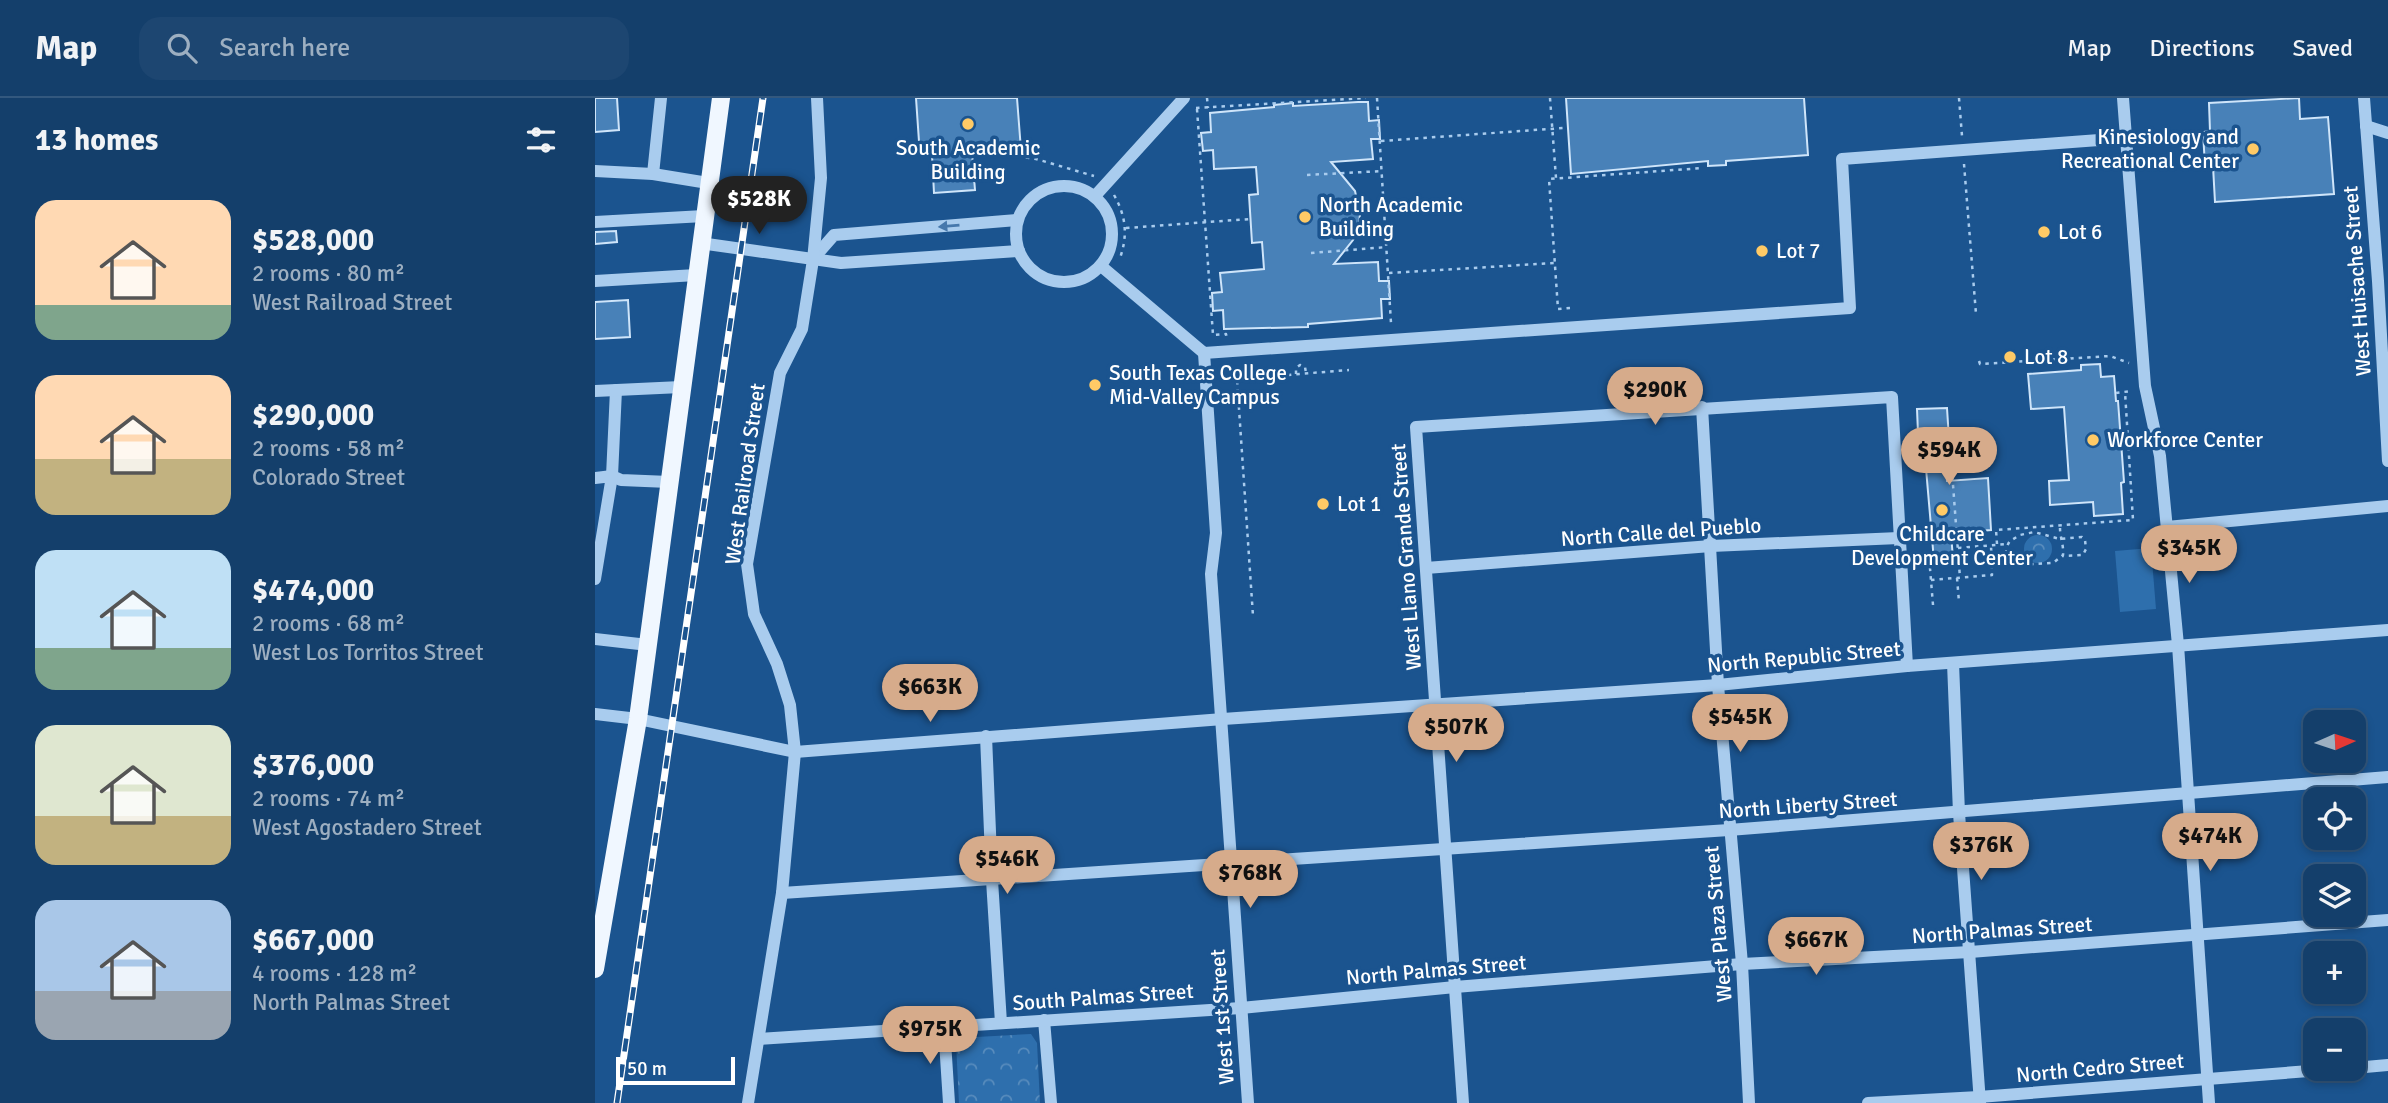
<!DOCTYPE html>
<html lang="en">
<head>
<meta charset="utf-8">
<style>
  :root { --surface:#143f6b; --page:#1d4671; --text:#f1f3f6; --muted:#9dafc1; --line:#33587e; --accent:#d6ab8b }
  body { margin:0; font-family:Signika,sans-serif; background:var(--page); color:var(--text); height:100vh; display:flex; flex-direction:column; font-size:26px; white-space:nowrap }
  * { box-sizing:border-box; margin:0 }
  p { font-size:23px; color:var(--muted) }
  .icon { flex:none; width:38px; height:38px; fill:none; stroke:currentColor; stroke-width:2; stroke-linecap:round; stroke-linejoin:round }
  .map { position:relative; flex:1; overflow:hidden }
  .details { display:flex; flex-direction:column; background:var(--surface); width:595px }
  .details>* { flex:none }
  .needle { width:46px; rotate:87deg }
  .buttons { position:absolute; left:1708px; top:612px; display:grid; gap:14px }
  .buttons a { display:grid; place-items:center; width:63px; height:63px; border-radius:14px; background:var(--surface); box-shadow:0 4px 10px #0003,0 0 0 2px var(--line); font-size:35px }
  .scale { position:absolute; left:21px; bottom:18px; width:119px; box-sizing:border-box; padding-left:7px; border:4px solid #fff; border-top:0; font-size:19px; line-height:24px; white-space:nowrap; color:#fff; -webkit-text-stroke:5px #1b548f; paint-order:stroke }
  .price { position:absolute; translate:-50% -60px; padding:0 16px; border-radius:24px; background:var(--accent); color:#111; font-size:23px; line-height:46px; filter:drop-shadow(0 2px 4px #0008) }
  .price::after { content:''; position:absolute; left:50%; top:42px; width:21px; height:16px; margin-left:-10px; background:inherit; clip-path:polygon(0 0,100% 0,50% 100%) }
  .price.current { background:#222; color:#fff }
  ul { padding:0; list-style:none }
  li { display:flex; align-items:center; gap:21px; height:175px; padding:0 35px }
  li span { display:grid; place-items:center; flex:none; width:196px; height:140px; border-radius:21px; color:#555 }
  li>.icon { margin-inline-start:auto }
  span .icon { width:84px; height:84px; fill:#fffc; stroke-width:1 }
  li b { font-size:30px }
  h2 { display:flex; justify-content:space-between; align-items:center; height:84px; padding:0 35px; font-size:30px }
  header { display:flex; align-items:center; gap:42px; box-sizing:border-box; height:98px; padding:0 35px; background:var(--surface); border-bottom:2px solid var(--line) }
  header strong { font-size:33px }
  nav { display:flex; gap:38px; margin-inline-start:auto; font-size:24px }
  .search { width:490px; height:63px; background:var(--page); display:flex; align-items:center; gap:18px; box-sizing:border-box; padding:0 24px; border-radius:21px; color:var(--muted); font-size:26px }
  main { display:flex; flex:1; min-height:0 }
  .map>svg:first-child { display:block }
</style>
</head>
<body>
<header>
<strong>Map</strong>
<div class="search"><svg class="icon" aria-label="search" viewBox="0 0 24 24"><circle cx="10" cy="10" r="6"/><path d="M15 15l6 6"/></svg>Search here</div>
<nav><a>Map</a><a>Directions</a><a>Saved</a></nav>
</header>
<main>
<section class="details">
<h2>13 homes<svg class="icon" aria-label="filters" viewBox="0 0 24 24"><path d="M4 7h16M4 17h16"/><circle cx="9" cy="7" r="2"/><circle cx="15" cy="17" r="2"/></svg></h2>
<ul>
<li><span style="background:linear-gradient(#ffd9b3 75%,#7fa58c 0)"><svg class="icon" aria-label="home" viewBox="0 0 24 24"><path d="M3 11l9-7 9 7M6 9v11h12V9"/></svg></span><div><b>$528,000</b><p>2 rooms · 80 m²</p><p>West Railroad Street</p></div></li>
<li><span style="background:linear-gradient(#ffd9b3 60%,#c2b280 0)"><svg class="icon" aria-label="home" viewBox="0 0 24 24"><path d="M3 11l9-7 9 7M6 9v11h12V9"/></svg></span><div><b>$290,000</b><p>2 rooms · 58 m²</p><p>Colorado Street</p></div></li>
<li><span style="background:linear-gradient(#bfe0f5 70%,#7fa58c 0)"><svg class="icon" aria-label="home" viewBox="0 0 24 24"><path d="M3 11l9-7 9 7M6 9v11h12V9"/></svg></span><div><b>$474,000</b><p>2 rooms · 68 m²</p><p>West Los Torritos Street</p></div></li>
<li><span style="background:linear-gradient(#dfe7d0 65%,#c2b280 0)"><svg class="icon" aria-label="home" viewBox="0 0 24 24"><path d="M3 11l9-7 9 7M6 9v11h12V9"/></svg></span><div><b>$376,000</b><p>2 rooms · 74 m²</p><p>West Agostadero Street</p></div></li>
<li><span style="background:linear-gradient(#a9c7e8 65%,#9aa5b1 0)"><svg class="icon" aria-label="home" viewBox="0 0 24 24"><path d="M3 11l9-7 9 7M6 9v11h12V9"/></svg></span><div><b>$667,000</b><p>4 rooms · 128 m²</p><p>North Palmas Street</p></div></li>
</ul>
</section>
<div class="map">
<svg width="1793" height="1005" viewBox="0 0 1793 1005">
  <defs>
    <pattern id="park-crowns" width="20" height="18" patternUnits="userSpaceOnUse" patternTransform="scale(1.75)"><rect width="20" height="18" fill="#2e6fad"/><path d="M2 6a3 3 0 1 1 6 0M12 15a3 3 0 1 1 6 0" fill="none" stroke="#588cbd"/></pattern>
  </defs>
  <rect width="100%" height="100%" fill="#1b548f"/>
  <g fill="url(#park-crowns)">
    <circle cx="1443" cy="451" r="14"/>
    <polygon points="436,936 442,945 445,1005 364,1005 361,944 363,940"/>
  </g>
  <polygon fill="#2e6fad" points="1556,450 1561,511 1525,514 1520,453"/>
  <g fill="#4881b8" stroke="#cfe5fa" stroke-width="2">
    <polygon points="0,0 22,0 24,32 0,34"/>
    <polygon points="321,0 422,0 426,52 377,55 380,92 339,95 337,57 325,58"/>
    <polygon points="971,0 1209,0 1213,57 1131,63 1131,67 1113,68 1113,63 976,76"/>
    <polygon points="1704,0 1705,21 1733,19 1739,96 1620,104 1618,68 1610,68 1608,34 1615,33 1614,5"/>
    <polygon points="763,4 773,4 774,23 784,22 785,41 776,41 778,61 736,64 760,93 765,116 764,126 758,142 739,166 783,164 784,183 794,183 795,201 786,201 787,220 713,226 713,229 629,231 628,212 618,213 617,195 627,194 625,175 669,171 667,144 657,145 654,97 663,96 661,69 619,71 618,52 608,53 606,35 616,34 615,15 679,9 679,7 698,5 698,8"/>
    <polygon points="21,133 22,144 0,146 0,134"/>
    <polygon points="33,202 35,239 0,241 0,204"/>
    <polygon points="1505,266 1506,279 1519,278 1521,303 1523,303 1529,384 1526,385 1528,416 1499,418 1498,404 1455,407 1454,383 1474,382 1469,309 1436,311 1433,276 1486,272 1486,267"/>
    <polygon points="1352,310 1355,357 1350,358 1352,383 1393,380 1396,432 1356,435 1358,461 1339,463 1330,359 1324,359 1322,311"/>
  </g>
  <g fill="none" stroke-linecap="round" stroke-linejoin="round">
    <g stroke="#a9ccee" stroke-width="2.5" stroke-dasharray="3.5 5" stroke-linecap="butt">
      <polyline points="612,0 613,10"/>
      <polyline points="782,0 796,225"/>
      <polyline points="955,0 961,80"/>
      <polyline points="1364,0 1367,38"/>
      <polyline points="601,10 771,0"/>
      <polyline points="602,11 618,237 631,236 632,241"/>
      <polyline points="786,43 968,30"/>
      <polyline points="420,52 420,58 441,61 499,78"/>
      <polyline points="1369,66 1381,216"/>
      <polyline points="1514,70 1516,55"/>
      <polyline points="712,77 788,73"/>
      <path d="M 519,97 C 531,118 533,137 525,160"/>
      <polyline points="531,130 655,121"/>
      <polyline points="716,155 792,149"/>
      <polyline points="794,175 960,165"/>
      <polyline points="975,210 963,211 954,81 1108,70"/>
      <polyline points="1384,263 1385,266 1515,258 1534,265"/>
      <polyline points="634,269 635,274 642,281 658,518"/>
      <polyline points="701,276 701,270 705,267 710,269 711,275"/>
      <polyline points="642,281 754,272"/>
      <polyline points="1521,295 1536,293"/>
      <polyline points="1332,361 1356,360 1365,480"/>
      <polyline points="1358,369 1390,367"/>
      <path d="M 1465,430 C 1465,439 1469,448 1468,457 L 1458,465 L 1418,467 C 1410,462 1410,449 1415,443 L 1425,437 L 1439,434 L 1465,441 L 1487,439 L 1490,442 L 1491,451 L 1488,457 L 1467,458"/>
      <polyline points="1402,446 1401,432 1538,422 1530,294"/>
      <polyline points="1363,450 1412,446"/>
      <polyline points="1362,480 1364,504"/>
      <polyline points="1336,482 1397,477 1396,447"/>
      <polyline points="1338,507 1334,458 1338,458"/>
    </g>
    <g stroke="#a9ccee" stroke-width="12">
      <polyline points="1528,0 1550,288 1565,358 1583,547 1614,1005"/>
      <polyline points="1769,0 1783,183 1793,363"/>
      <polyline points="1771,28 1793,35"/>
      <polyline points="0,73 58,76 66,0"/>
      <polyline points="58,76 113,85"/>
      <circle cx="469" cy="136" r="48"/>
      <polyline points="500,98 589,0"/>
      <polyline points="0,124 109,118"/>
      <polyline points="105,145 246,165 424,153"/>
      <polyline points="218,161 239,137 422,122"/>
      <polyline points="506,168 609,255 1255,210 1247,61 1531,40"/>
      <polyline points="0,183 101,177"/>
      <polyline points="609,255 621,435 616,476 653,1005"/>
      <polyline points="21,292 17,378 26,382 74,384"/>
      <polyline points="0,293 86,289"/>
      <polyline points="1107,309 1123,587 1147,866 1154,1005"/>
      <polyline points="0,380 17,378 0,481"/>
      <polyline points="1572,429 1793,408"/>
      <polyline points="831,470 1116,448 1304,440"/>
      <polyline points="0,541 53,547"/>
      <polyline points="1358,565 1364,715 1385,1005"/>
      <polyline points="0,616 43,621 200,654 628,621 1123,587 1312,568 1793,532"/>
      <polyline points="391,638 397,782 406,925"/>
      <polyline points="187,795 1134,732 1793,679"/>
      <polyline points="449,922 456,1005"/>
      <polyline points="349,928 354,1005"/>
      <polyline points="164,941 646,910 860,889 1147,866 1375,854 1793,822"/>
      <polyline points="1759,970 1793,967"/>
      <polyline points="153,1005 187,795 200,654 195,607 182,566 159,516 152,466 185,275 207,231 218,162 226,80 222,0"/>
      <polyline points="868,1005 821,329 1297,299 1312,568"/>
      <polyline points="1273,1005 1384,999 1740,971"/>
    </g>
    <polyline stroke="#f0f7ff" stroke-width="18" points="0,871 43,621 126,0"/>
    <g stroke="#fff" stroke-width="7">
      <polyline id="rail" points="22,1005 168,0"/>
    </g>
    <use href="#rail" stroke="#1b548f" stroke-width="4.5" stroke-dasharray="13" stroke-linecap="butt"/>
  </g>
  <defs><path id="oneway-solid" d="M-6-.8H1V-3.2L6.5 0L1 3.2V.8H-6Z" transform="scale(1.75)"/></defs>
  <use fill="#4678ac" href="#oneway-solid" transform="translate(354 128) rotate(175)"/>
  <g fill="#ffca66" stroke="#1b548f" stroke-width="2.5">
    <circle cx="373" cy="26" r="7"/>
    <circle cx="1658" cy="51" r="7"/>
    <circle cx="710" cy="119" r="7"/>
    <circle cx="1449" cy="134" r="7"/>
    <circle cx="1167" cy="153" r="7"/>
    <circle cx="1415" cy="259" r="7"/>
    <circle cx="500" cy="287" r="7"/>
    <circle cx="1498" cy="342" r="7"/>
    <circle cx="728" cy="406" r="7"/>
    <circle cx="1347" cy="412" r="7"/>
  </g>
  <g text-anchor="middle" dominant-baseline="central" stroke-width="7" stroke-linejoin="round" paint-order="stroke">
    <g font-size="21" fill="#fff" stroke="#1b548f" text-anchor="start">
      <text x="1644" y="39" text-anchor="end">Kinesiology and<tspan x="1644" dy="24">Recreational Center</tspan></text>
      <text x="373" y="50" text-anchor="middle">South Academic<tspan x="373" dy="24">Building</tspan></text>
      <text x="724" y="107">North Academic<tspan x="724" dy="24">Building</tspan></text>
      <text x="1463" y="134">Lot 6</text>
      <text x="1181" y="153">Lot 7</text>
      <text x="1429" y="259">Lot 8</text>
      <text x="514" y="275">South Texas College<tspan x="514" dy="24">Mid-Valley Campus</tspan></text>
      <text x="1512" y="342">Workforce Center</text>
      <text x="742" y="406">Lot 1</text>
      <text x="1347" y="436" text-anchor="middle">Childcare<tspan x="1347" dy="24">Development Center</tspan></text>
    </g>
    <g font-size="21" fill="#fff" stroke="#1b548f">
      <text transform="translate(1762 183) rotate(-94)">West Huisache Street</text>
      <text transform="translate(150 376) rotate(-82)">West Railroad Street</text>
      <text transform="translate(1066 434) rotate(-4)">North Calle del Pueblo</text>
      <text transform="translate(811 459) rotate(-94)">West Llano Grande Street</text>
      <text transform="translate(1209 559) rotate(-5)">North Republic Street</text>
      <text transform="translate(1213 707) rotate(-4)">North Liberty Street</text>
      <text transform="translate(1123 826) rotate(-95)">West Plaza Street</text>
      <text transform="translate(1407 832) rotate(-4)">North Palmas Street</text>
      <text transform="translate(841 872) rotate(-5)">North Palmas Street</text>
      <text transform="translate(508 899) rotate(-4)">South Palmas Street</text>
      <text transform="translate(627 919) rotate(-94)">West 1st Street</text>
      <text transform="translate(1505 970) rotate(-5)">North Cedro Street</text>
    </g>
  </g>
</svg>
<div class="buttons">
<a><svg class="needle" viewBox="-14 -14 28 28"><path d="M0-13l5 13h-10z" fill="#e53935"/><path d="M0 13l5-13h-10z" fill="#9dafc1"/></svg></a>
<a><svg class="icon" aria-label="locate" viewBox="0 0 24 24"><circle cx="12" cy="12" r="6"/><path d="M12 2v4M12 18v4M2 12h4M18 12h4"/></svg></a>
<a><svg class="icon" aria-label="layers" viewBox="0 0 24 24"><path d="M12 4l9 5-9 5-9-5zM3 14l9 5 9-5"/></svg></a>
<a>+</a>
<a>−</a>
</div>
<div class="scale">50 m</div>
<b class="price current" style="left:164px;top:138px">$528K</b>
<b class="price" style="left:1060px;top:329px">$290K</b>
<b class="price" style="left:1354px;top:389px">$594K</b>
<b class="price" style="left:1594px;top:487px">$345K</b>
<b class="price" style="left:335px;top:626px">$663K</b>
<b class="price" style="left:1145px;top:656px">$545K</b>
<b class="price" style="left:861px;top:666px">$507K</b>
<b class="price" style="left:1615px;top:775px">$474K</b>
<b class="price" style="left:1386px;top:784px">$376K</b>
<b class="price" style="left:412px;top:798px">$546K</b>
<b class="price" style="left:655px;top:812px">$768K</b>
<b class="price" style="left:1221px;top:879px">$667K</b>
<b class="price" style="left:335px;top:968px">$975K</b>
</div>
</main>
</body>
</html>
